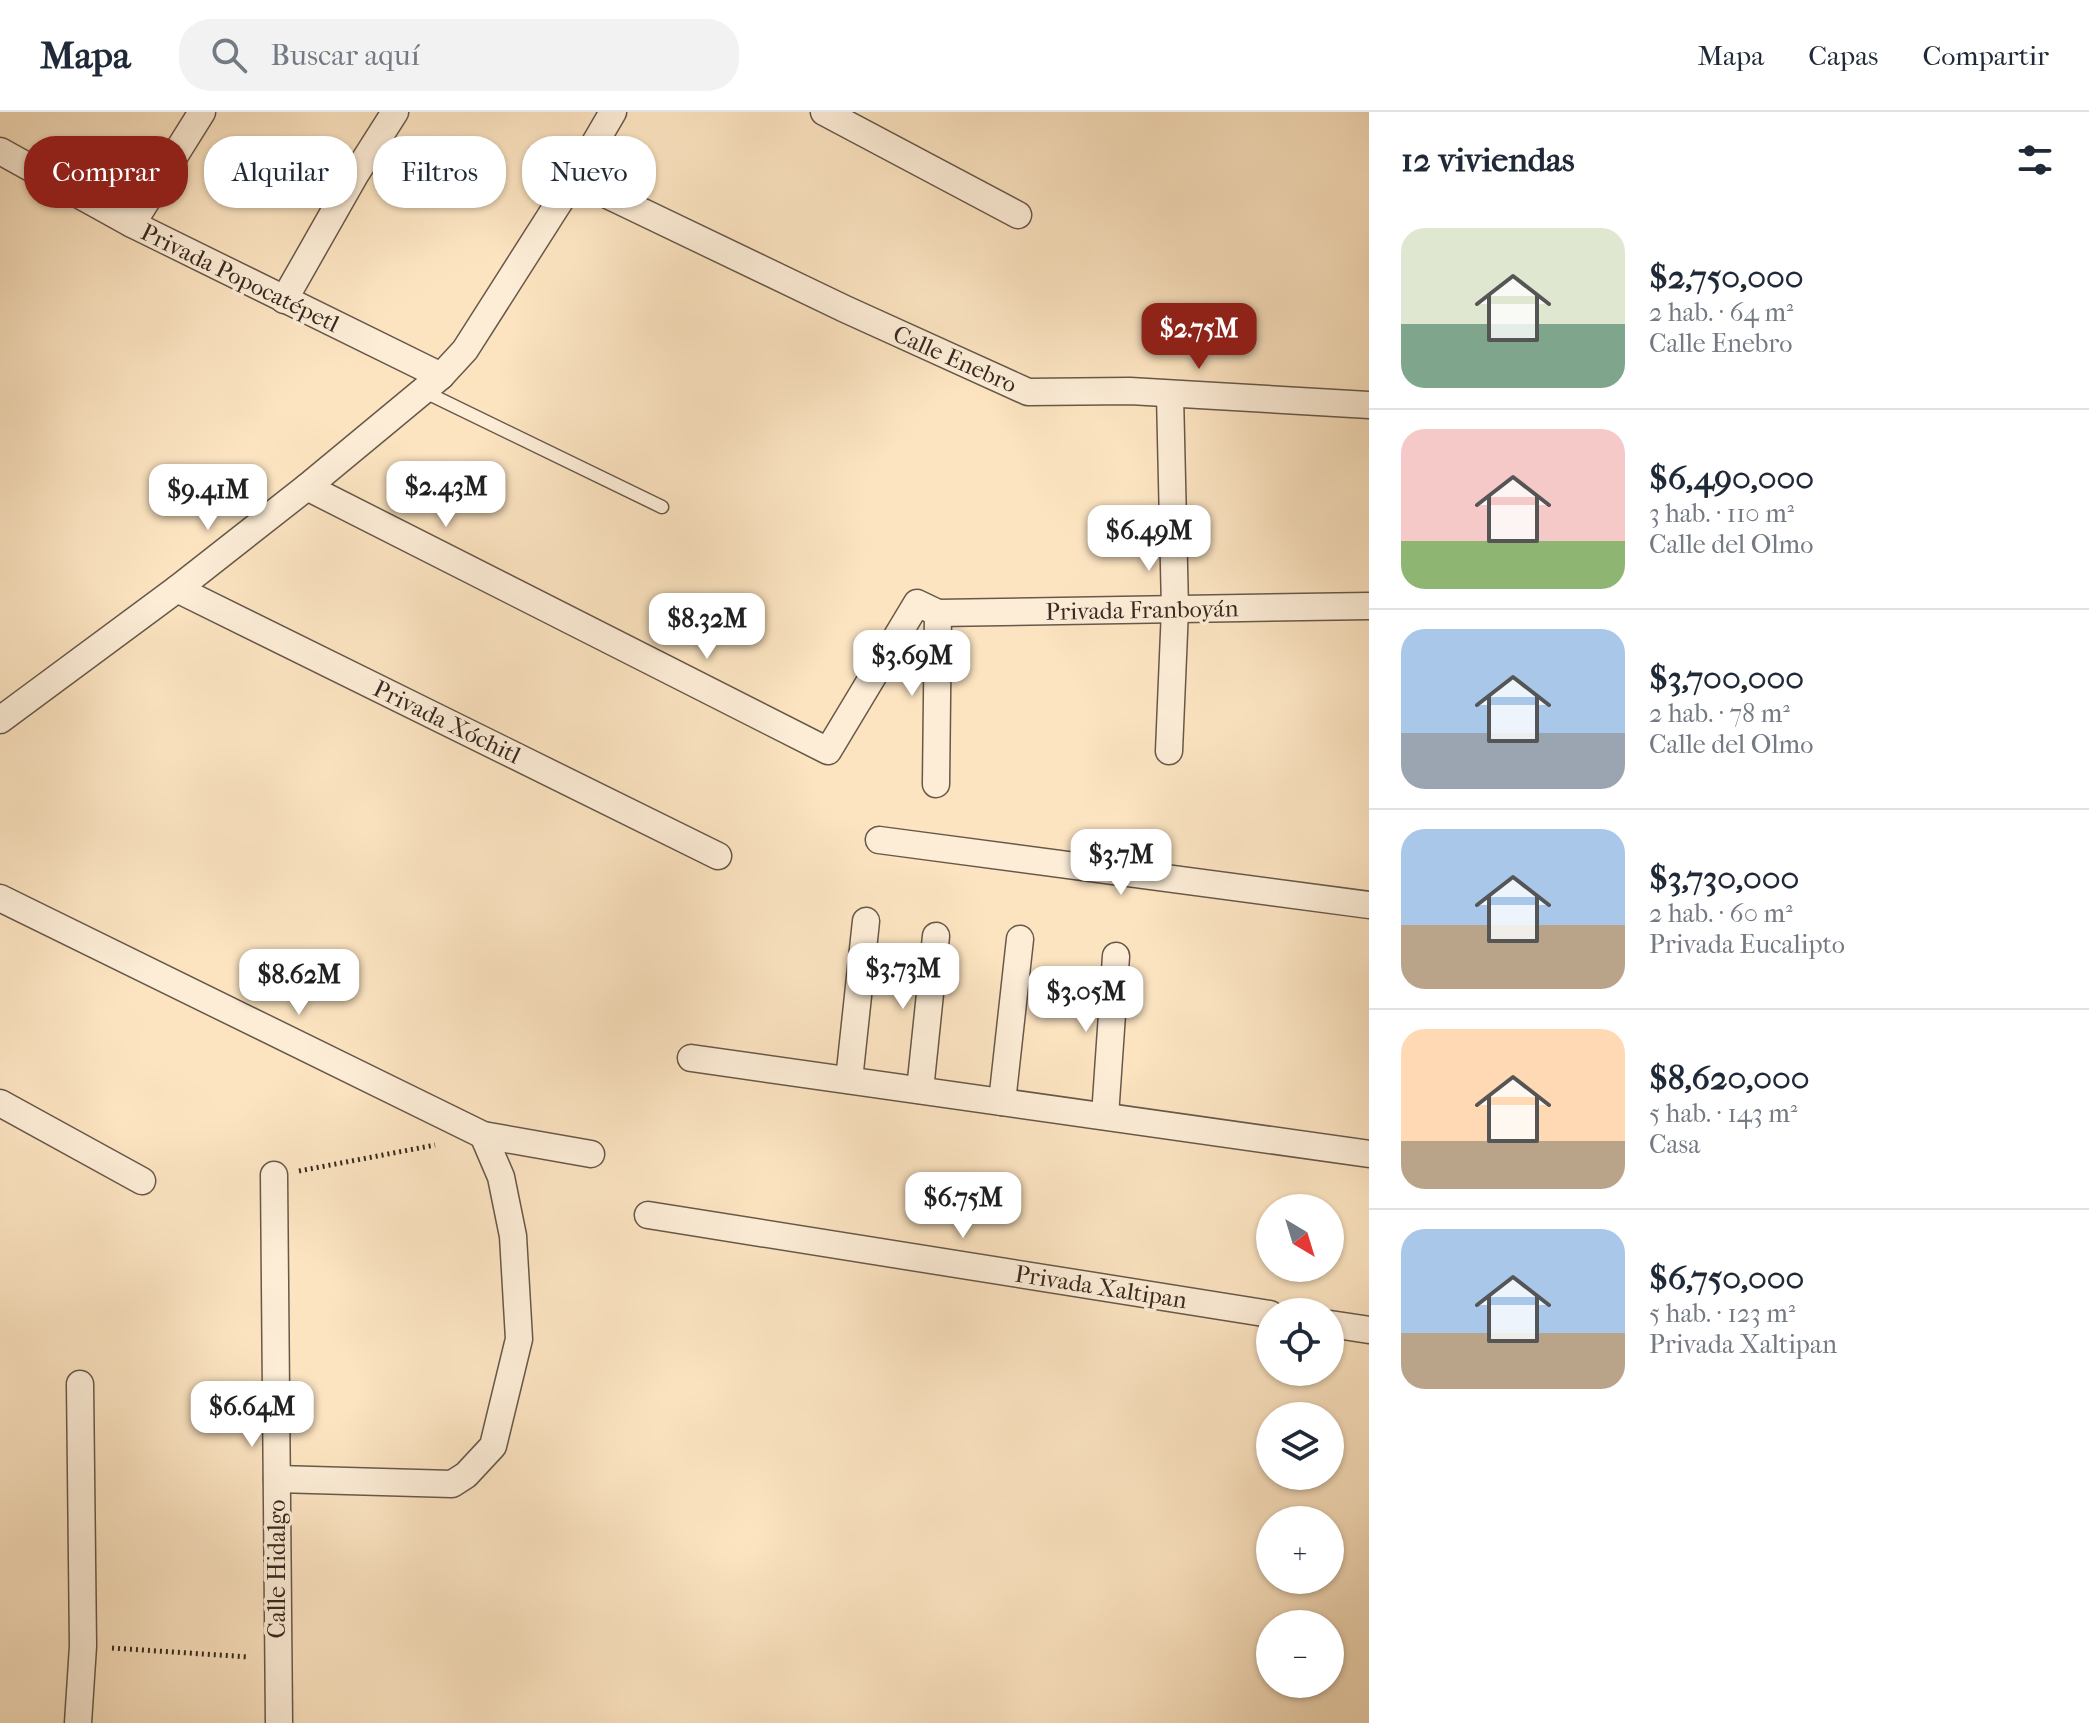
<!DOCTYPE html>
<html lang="es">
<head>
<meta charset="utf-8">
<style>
  :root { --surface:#fff; --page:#f2f2f3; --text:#1f2937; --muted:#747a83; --line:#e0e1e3; --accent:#8f2418 }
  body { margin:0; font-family:"IM FELL French Canon",serif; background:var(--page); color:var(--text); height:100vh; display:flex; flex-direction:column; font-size:30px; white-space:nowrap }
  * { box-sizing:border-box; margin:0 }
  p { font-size:26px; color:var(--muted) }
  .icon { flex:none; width:44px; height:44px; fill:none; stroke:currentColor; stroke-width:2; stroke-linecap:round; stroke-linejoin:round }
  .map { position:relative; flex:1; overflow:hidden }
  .details { display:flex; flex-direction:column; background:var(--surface); width:720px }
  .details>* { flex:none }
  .top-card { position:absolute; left:24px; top:24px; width:760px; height:72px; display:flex; gap:16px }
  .needle { width:52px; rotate:142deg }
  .fabs { position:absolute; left:1256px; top:1082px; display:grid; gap:16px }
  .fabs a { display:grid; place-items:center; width:88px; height:88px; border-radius:50%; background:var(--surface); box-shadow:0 2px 6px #0004; font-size:40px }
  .price { position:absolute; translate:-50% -68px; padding:0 18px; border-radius:16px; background:#fff; color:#222; font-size:26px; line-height:52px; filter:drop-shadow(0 2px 4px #0008) }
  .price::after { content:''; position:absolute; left:50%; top:48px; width:24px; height:18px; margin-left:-12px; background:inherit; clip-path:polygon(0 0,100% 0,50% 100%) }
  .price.current { background:var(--accent); color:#fff }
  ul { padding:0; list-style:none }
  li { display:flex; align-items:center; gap:24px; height:200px; padding:0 32px }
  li+li { border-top:2px solid var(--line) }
  li span { display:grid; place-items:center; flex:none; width:224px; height:160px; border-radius:24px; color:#555 }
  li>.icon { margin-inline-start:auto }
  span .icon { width:96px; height:96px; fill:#fffc; stroke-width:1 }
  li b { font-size:34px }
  h2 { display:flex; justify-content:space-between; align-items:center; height:96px; padding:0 32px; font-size:34px }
  .chip { padding:0 28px; border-radius:32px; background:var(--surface); box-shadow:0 2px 6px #0004; font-size:28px; line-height:72px }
  .chip.current { background:var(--accent); color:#fff }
  header { display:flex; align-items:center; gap:48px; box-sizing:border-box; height:112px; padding:0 40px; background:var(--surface); border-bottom:2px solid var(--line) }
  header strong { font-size:38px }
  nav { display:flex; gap:44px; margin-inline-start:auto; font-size:28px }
  .search { width:560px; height:72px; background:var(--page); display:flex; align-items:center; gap:20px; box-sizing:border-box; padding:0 28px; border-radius:32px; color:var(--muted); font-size:30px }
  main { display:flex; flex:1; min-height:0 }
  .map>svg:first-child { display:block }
</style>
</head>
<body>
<header>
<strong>Mapa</strong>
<div class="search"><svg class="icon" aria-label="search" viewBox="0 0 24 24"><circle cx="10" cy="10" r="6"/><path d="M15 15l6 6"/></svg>Buscar aquí</div>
<nav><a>Mapa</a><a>Capas</a><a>Compartir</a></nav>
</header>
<main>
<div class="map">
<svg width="1369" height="1611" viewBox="0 0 1369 1611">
  <rect width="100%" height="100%" fill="#fce4c1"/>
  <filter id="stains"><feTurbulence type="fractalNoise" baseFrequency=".0025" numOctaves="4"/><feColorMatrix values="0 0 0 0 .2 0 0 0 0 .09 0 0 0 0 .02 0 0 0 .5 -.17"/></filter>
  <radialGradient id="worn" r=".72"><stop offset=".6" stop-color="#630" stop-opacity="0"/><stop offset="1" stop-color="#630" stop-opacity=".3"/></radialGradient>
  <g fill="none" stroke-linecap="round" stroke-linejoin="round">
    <g stroke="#685849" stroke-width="15">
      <polyline id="service" points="423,279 662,395"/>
    </g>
    <g stroke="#685849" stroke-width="29">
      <g id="minor">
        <polyline points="824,0 1018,103"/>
        <polyline points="0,39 132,112 441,264"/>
        <polyline points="574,67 845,197 1028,280 1130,279 1369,293"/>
        <polyline points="132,112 202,0"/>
        <polyline points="284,188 355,63 395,0"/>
        <polyline points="307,375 828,639 917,491 938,501 1369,494"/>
        <polyline points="177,477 718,744"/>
        <polyline points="0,608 177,477 307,375 441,264 465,238 574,67 613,0"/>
        <polyline points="1169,639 1175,497 1170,283"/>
        <polyline points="936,672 938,501"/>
        <polyline points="879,728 1369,793"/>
        <polyline points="0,786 483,1023 591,1042"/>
        <polyline points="691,946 1369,1042"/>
        <polyline points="849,968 866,809"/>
        <polyline points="920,978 936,824"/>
        <polyline points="1002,990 1020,827"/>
        <polyline points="0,991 142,1069"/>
        <polyline points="1105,1004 1116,844"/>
        <polyline points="274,1063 279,1611"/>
        <polyline points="648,1103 1270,1202"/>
        <polyline points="1330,1212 1369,1218"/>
        <polyline points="277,1367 452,1372 466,1363 493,1334 519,1227 513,1124 501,1065 483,1023"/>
        <polyline points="78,1611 83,1534 80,1272"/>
      </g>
    </g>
    <g stroke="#372921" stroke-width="5" stroke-dasharray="2 4" stroke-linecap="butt">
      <polyline points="299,1059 435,1033"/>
      <polyline points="112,1536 249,1545"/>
    </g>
    <use href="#service" stroke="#fdedd7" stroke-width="12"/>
    <use href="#minor" stroke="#fdedd7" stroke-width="26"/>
  </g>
  <g text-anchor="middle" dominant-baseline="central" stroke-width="7" stroke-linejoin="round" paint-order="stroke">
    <g font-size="24" fill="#372921" stroke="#fdedd7">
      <text transform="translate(240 166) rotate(26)">Privada Popocatépetl</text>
      <text transform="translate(955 247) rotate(24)">Calle Enebro</text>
      <text transform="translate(1142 498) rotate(-1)">Privada Franboyán</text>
      <text transform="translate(447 610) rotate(26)">Privada Xóchitl</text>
      <text transform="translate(1101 1175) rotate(9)">Privada Xaltipan</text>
      <text transform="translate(277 1457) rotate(-90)">Calle Hidalgo</text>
    </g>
  </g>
  <rect width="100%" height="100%" filter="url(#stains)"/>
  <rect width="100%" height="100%" fill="url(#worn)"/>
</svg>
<div class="fabs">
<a><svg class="needle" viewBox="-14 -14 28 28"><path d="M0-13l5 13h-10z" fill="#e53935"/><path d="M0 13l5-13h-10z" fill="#747a83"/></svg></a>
<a><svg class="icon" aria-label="locate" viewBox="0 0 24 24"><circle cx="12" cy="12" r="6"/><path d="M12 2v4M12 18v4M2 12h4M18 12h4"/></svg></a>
<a><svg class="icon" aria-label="layers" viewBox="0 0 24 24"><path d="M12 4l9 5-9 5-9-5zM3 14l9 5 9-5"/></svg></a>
<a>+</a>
<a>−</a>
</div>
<b class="price current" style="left:1199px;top:259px">$2.75M</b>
<b class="price" style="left:446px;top:417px">$2.43M</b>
<b class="price" style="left:208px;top:420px">$9.41M</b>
<b class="price" style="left:1149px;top:461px">$6.49M</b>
<b class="price" style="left:707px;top:549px">$8.32M</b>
<b class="price" style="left:912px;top:586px">$3.69M</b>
<b class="price" style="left:1121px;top:785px">$3.7M</b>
<b class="price" style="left:903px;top:899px">$3.73M</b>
<b class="price" style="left:299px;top:905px">$8.62M</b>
<b class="price" style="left:1086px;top:922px">$3.05M</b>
<b class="price" style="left:963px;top:1128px">$6.75M</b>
<b class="price" style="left:252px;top:1337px">$6.64M</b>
<div class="top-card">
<a class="chip current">Comprar</a>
<a class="chip">Alquilar</a>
<a class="chip">Filtros</a>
<a class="chip">Nuevo</a>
</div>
</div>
<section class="details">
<h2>12 viviendas<svg class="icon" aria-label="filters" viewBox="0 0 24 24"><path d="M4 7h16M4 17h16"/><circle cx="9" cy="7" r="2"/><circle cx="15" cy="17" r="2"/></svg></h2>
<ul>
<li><span style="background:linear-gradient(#dfe7d0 60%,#7fa58c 0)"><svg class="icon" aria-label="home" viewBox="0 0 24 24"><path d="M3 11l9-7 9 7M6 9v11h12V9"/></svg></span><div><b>$2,750,000</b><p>2 hab. · 64 m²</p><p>Calle Enebro</p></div></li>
<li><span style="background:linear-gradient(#f6c9c9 70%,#8fb573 0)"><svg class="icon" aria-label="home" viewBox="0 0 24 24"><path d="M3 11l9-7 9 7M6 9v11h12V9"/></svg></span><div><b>$6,490,000</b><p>3 hab. · 110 m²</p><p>Calle del Olmo</p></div></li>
<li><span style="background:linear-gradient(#a9c7e8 65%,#9aa5b1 0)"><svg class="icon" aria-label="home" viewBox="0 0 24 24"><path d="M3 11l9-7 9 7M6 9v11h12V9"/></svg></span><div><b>$3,700,000</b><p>2 hab. · 78 m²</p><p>Calle del Olmo</p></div></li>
<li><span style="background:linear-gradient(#a9c7e8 60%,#b9a48a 0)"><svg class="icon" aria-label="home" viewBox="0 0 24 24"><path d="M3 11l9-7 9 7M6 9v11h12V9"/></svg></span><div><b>$3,730,000</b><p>2 hab. · 60 m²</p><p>Privada Eucalipto</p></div></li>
<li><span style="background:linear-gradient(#ffd9b3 70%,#b9a48a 0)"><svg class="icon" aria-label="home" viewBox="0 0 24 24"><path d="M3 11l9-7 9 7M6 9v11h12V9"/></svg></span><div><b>$8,620,000</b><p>5 hab. · 143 m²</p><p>Casa</p></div></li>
<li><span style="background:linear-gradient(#a9c7e8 65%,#b9a48a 0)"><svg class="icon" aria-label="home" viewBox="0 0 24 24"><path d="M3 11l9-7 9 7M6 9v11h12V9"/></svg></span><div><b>$6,750,000</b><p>5 hab. · 123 m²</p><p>Privada Xaltipan</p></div></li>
</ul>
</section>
</main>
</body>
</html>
